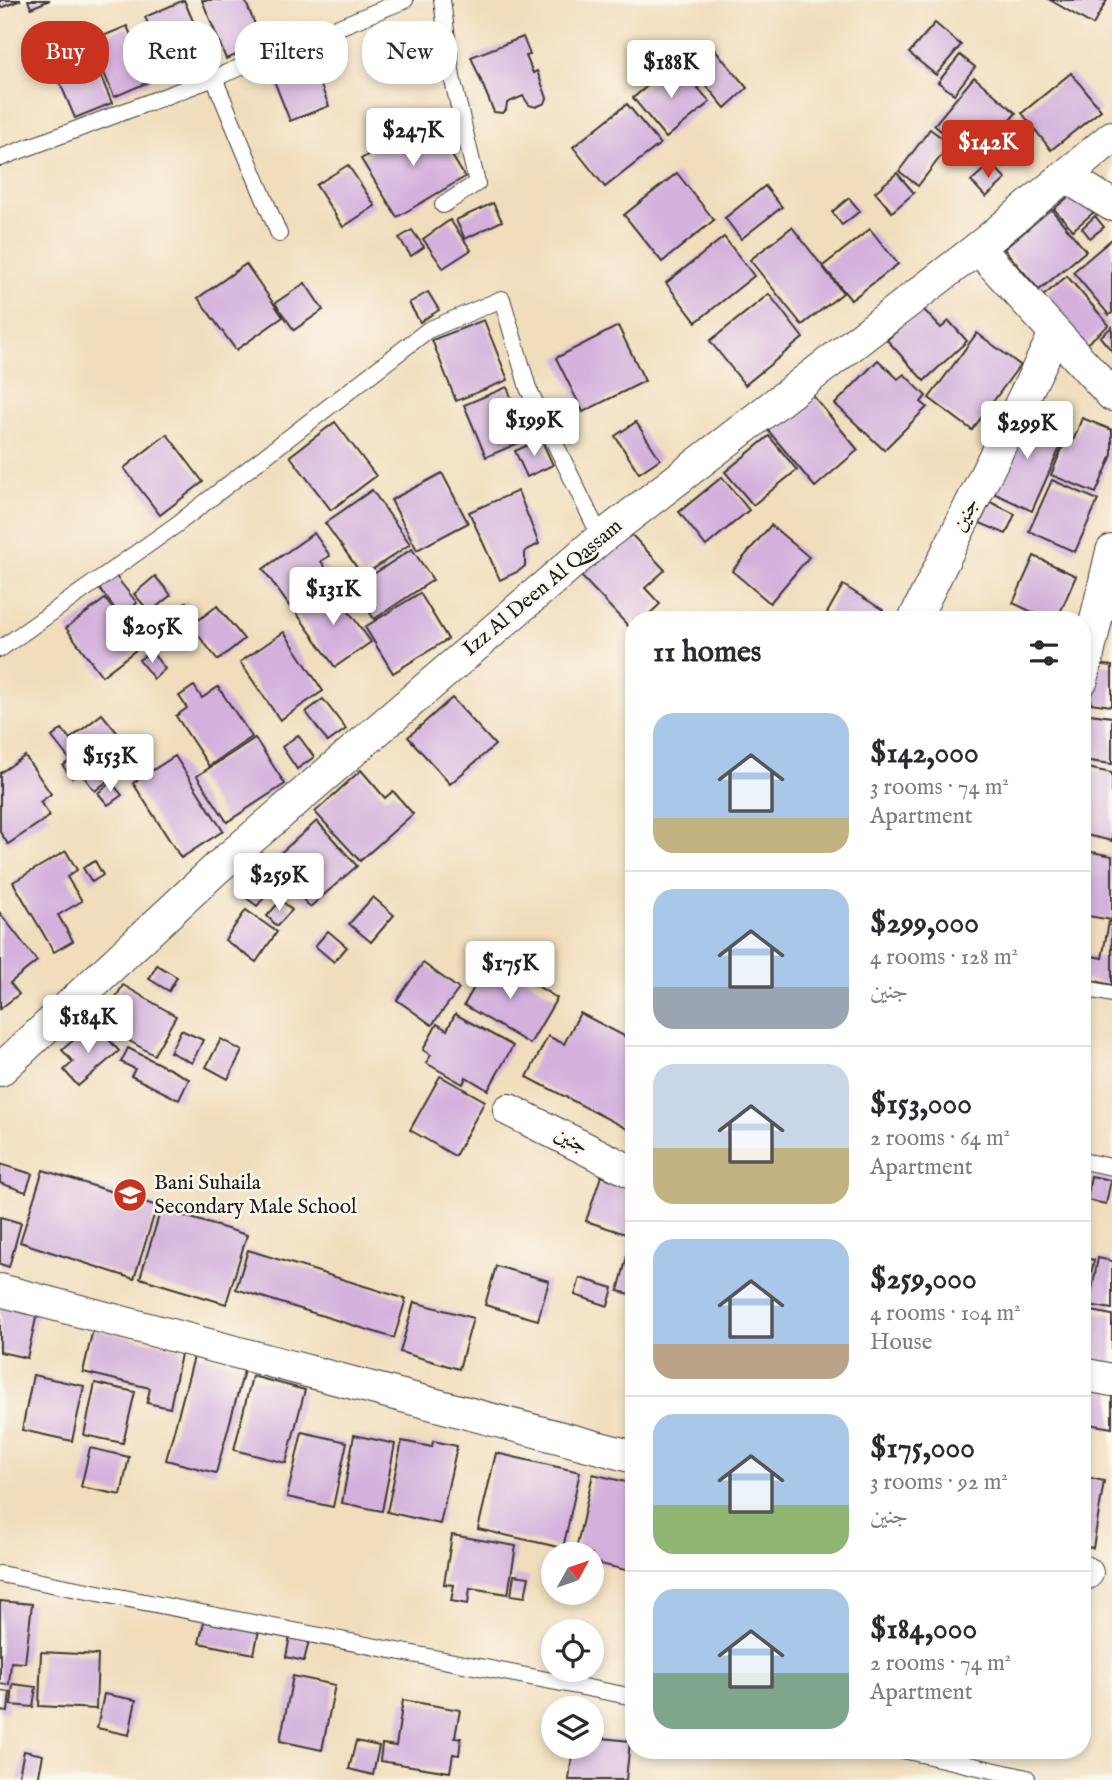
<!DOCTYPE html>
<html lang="en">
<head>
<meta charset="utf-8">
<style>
  :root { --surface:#fff; --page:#f2f2f3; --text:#2b2b33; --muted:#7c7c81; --line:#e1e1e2; --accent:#c8321e }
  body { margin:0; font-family:"IM FELL English",Amiri,serif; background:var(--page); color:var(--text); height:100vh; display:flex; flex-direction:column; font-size:26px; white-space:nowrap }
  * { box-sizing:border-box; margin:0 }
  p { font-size:23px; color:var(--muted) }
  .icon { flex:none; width:38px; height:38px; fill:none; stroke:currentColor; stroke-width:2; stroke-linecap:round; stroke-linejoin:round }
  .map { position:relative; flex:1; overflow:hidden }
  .details { position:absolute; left:625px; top:611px; width:466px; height:1148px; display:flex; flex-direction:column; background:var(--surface); border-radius:28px; box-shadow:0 4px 10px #0003 }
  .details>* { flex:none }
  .guide { position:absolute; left:21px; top:21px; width:499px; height:63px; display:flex; gap:14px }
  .needle { width:46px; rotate:50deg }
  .controls { position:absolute; left:541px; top:1542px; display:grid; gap:14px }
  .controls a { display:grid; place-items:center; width:63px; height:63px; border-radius:50%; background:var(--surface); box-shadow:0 4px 10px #0003; font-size:35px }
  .price { position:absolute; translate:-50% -60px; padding:0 16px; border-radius:7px; background:#fff; color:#222; font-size:23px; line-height:46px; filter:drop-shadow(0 2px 4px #0008) }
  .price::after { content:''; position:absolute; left:50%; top:42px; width:21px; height:16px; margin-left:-10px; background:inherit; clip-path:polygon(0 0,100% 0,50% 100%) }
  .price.current { background:var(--accent); color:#fff }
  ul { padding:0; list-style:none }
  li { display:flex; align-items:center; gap:21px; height:175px; padding:0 28px }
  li+li { border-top:2px solid var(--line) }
  li span { display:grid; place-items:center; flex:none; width:196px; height:140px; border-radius:21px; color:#555 }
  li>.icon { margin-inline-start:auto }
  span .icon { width:84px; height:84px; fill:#fffc; stroke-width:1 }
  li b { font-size:30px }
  h2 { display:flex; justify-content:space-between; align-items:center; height:84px; padding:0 28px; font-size:30px }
  .pill { padding:0 24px; border-radius:28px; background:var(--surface); box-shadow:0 4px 10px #0003; font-size:24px; line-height:63px }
  .pill.current { background:var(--accent); color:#fff }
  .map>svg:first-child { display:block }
</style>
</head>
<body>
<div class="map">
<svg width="1112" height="1780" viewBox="0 0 1112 1780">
  <rect width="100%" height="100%" fill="#fbf7ec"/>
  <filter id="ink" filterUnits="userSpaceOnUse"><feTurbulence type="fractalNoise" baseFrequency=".0143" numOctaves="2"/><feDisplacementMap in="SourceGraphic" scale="14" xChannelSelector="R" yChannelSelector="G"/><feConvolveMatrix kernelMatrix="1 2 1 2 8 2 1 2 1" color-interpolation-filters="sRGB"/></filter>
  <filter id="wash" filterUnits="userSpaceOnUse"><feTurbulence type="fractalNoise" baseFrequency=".00686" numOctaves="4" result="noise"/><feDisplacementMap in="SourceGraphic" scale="28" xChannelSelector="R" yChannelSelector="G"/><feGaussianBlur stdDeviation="1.57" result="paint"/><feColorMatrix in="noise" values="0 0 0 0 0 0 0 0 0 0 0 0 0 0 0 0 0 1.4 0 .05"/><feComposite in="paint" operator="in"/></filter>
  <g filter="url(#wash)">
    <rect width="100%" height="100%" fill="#f1ddbc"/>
    <g id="blocks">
      <g fill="#d4b1dd">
        <polygon points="0,0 21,0 0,8"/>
        <polygon points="28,0 50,0 31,8"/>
        <polygon points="184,0 210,61 172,77 145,17"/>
        <polygon points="202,0 245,0 263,44 226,59"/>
        <polygon points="1050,0 1107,0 1093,25"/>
        <polygon points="935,23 961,45 936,75 909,53"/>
        <polygon points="388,25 427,48 425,69 411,77 372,53 375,28"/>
        <polygon points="127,26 151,81 114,97 91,41"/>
        <polygon points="523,37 530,55 526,56 533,73 537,71 547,98 545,103 536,107 529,105 523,96 507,103 506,110 503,113 494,112 471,57"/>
        <polygon points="85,39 112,103 75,118 48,55"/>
        <polygon points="706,39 747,88 725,108 683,58"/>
        <polygon points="960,55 975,67 954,94 938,82"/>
        <polygon points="310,58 329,106 290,121 271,73"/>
        <polygon points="676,62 710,102 666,138 633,98"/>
        <polygon points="1071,73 1101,110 1051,150 1022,113"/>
        <polygon points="974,77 1016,113 976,160 934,125"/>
        <polygon points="627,104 660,144 605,187 573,147"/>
        <polygon points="429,118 465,177 397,217 361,159"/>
        <polygon points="930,129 950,144 918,186 899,171"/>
        <polygon points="991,163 1006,179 986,197 971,181"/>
        <polygon points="348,165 375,206 343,227 316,185"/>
        <polygon points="677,173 714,220 662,262 624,215"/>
        <polygon points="897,173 914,193 892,212 875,192"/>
        <polygon points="765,186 782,207 741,239 725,218"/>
        <polygon points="1075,191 1094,212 1073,230 1054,209"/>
        <polygon points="849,198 860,211 842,225 832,212"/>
        <polygon points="493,203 502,221 465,239 456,220"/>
        <polygon points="1051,209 1086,251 1039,290 1004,249"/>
        <polygon points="1095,216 1104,227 1090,238 1082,228"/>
        <polygon points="450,220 471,250 443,268 423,239"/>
        <polygon points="792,227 843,293 802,325 750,260"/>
        <polygon points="870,229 898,264 851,300 823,266"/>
        <polygon points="412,230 424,247 411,256 399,238"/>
        <polygon points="724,237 754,276 696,322 666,283"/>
        <polygon points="1112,239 1112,313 1109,315 1073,272"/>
        <polygon points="246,264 283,317 236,350 198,298"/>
        <polygon points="1067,276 1109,325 1079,350 1037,301"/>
        <polygon points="305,283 323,310 294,330 275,303"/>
        <polygon points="428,292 439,310 420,322 409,303"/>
        <polygon points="769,294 803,338 745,385 710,341"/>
        <polygon points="922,308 941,328 949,321 967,341 924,381 887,340"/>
        <polygon points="484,320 508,380 456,401 432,340"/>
        <polygon points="618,326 645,381 583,412 556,358"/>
        <polygon points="1112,327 1112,351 1100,337"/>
        <polygon points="977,333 1020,365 972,430 929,398"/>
        <polygon points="878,360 898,379 904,374 926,396 921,402 927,407 884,450 835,404"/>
        <polygon points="507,387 514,405 521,402 535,436 486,457 464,405"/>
        <polygon points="810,392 858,450 815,487 767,429"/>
        <polygon points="1022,412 1067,432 1032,511 987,490"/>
        <polygon points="1082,418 1112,430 1112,455 1096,493 1051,475 1065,441 1072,444"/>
        <polygon points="335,422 376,476 331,510 290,456"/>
        <polygon points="636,422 660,459 639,473 615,436"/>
        <polygon points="167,434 203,482 160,515 124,468"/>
        <polygon points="769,436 797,470 753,505 725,472"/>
        <polygon points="541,439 553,465 527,477 515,451"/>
        <polygon points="442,473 468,523 417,550 391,500"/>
        <polygon points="722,477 749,510 706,546 679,512"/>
        <polygon points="1052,480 1098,500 1075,552 1029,531"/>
        <polygon points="372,490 410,544 363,576 325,523"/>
        <polygon points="518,491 539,544 525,551 525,566 519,571 500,580 469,512"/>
        <polygon points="990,502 1015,514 1006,534 980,523"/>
        <polygon points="771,525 809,557 770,603 732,571"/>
        <polygon points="629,532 665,570 645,588 660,604 643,620 634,620 632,630 581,576"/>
        <polygon points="314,533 330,556 321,561 332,578 290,607 263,569"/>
        <polygon points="412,549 433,580 374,619 354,587"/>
        <polygon points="1034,556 1076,576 1057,620 1049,620 1013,603"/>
        <polygon points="114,574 137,603 121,616 98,587"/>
        <polygon points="155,576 171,595 150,612 134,594"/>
        <polygon points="843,585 883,610 878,620 823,620"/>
        <polygon points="331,587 371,642 335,667 295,611"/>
        <polygon points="420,593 448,639 393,673 365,627"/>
        <polygon points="105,599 141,646 102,676 66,628"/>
        <polygon points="186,602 198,618 179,632 167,617"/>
        <polygon points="217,606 244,639 218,660 191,626"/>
        <polygon points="284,632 323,691 280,720 240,662"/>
        <polygon points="151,651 165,669 154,679 139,660"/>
        <polygon points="1095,664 1112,666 1112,706 1090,703"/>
        <polygon points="194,686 202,698 218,687 252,737 209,766 176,716 187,708 179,696"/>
        <polygon points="452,698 495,745 450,784 408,737"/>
        <polygon points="323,699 346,729 328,742 306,712"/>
        <polygon points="1082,713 1112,717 1112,764 1082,760"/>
        <polygon points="102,714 137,757 95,791 80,772 72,778 63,766 70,760 52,737 62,729 70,739"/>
        <polygon points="298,735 314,757 297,769 282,747"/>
        <polygon points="255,738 285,784 227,822 197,776"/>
        <polygon points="25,756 51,794 40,802 50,816 8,844 0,832 0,773"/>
        <polygon points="175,756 223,831 181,858 133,783"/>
        <polygon points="1082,767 1112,773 1112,841 1082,834"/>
        <polygon points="361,770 385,798 393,791 413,814 360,861 315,812"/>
        <polygon points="111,782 122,795 108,805 98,793"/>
        <polygon points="317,821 357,866 310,907 270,862"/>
        <polygon points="1082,850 1112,856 1112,920 1082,915"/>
        <polygon points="66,851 77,870 67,877 82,901 58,915 73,941 54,952 13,882"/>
        <polygon points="95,861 103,875 92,882 83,868"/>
        <polygon points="255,881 269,892 257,906 244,896"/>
        <polygon points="373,897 394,915 371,942 349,924"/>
        <polygon points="281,900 292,910 277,926 267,916"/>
        <polygon points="246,910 277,932 256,962 225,940"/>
        <polygon points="0,913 37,961 10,983 19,994 0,1009"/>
        <polygon points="1109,922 1112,922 1112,985 1082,978 1082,954 1102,958"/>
        <polygon points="328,931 347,947 334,962 315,946"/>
        <polygon points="491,958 557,998 530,1044 464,1005"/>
        <polygon points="423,963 459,989 432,1025 397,1000"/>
        <polygon points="157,965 177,977 169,991 149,979"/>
        <polygon points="123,985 176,1016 154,1055 100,1024"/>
        <polygon points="580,1013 634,1041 634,1120 629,1130 527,1077 548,1036 564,1044"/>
        <polygon points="455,1014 513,1046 488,1090 466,1077 463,1084 426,1063 431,1055 423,1050 437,1024 447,1030"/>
        <polygon points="98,1027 119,1051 78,1086 64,1070 73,1062 62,1050 86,1029 90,1034"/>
        <polygon points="181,1030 203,1040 192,1063 170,1052"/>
        <polygon points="221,1039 242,1051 228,1079 206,1067"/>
        <polygon points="128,1048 189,1079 179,1100 131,1076 135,1069 121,1062"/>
        <polygon points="440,1076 485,1101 455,1156 410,1130"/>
        <polygon points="0,1164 32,1174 26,1192 0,1183"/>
        <polygon points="43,1170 157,1206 134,1279 20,1242"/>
        <polygon points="601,1176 634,1187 634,1222 629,1235 586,1221"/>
        <polygon points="1091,1176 1111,1180 1106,1204 1087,1200"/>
        <polygon points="161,1209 247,1235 226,1304 140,1278"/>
        <polygon points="0,1217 21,1223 9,1267 0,1264"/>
        <polygon points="630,1245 634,1246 634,1295 618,1291"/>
        <polygon points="248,1250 406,1299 394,1338 236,1289"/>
        <polygon points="1082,1257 1094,1260 1083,1312 1085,1313 1083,1323"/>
        <polygon points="1098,1258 1112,1261 1112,1309 1089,1305"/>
        <polygon points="496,1266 549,1281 538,1320 485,1305"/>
        <polygon points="580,1278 613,1288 608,1306 575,1295"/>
        <polygon points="0,1297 39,1305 27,1358 0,1352"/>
        <polygon points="414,1302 473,1318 459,1369 400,1352"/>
        <polygon points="1092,1311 1112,1315 1112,1368 1083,1362"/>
        <polygon points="93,1329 182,1349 170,1408 147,1403 150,1388 83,1372"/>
        <polygon points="195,1353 245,1367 216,1473 166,1460"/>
        <polygon points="33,1375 84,1386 72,1441 22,1430"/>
        <polygon points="252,1376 305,1390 286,1463 234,1450"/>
        <polygon points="1082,1381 1112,1386 1112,1428 1082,1423"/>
        <polygon points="95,1383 135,1392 123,1443 84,1435"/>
        <polygon points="302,1432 347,1442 333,1507 287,1497"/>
        <polygon points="354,1435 395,1444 382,1511 342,1503"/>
        <polygon points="402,1441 432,1447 433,1441 457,1446 440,1524 387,1512"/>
        <polygon points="90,1448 129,1457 121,1495 81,1487"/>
        <polygon points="496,1453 580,1472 563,1548 478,1529"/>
        <polygon points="593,1474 634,1484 634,1572 592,1562 592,1554 575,1554"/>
        <polygon points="1082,1476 1104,1481 1093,1548 1082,1546"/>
        <polygon points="452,1535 516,1546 508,1594 470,1588 468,1604 451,1601 454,1585 444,1584"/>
        <polygon points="514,1575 529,1577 525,1597 511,1595"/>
        <polygon points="1082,1593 1088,1595 1083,1625 1082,1625"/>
        <polygon points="0,1601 32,1604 25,1663 11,1662 9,1685 0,1684"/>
        <polygon points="205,1618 259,1630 254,1654 199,1643"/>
        <polygon points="290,1636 309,1641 304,1661 286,1657"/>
        <polygon points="41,1652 98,1655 96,1709 39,1706"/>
        <polygon points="293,1676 335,1685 322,1750 280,1741"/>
        <polygon points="13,1684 36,1687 33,1707 11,1705"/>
        <polygon points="0,1691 10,1692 8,1712 0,1711"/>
        <polygon points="104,1694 136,1700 129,1735 97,1728"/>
        <polygon points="403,1700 460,1710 455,1737 461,1738 459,1755 453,1754 450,1772 380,1761 382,1744 396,1746"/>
        <polygon points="592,1737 630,1741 626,1780 569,1780 573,1746 592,1746"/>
        <polygon points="356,1741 379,1746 373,1775 349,1769"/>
        <polygon points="24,1751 43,1755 38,1780 18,1780"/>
      </g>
    </g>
  </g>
  <g filter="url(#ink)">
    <use href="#blocks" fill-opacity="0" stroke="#3c3934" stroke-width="2"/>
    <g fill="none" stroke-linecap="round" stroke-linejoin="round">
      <g stroke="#3c3934" stroke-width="18">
        <g id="lane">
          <polyline points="442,0 452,77 477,183 443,205"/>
          <polyline points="214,78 279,234"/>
          <polyline points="0,158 214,78 405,0"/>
          <polyline points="0,649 176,525 428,330 502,299 528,388 601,538"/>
          <polyline points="1082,988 1112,994"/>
          <polyline points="1082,1161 1112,1167"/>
          <polyline points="0,1574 634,1697"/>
          <polyline points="903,1750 1027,1778"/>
        </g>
      </g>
      <g stroke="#3c3934" stroke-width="34">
        <g id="street">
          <polyline points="1065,176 1112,205"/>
          <polyline points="978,248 1112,395"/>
          <polyline points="914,620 1055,334"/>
          <polyline points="1082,680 1112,551"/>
          <polyline points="0,1070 217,868 601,538 978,248 1112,137"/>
          <polyline points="509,1110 634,1173"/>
          <polyline points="0,1290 634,1457"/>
          <polyline points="1082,1374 1112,1380"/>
          <polyline points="1082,1571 1087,1573"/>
        </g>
      </g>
      <use href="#lane" stroke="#fff" stroke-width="16"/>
      <use href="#street" stroke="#fff" stroke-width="32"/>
    </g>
  </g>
  <defs>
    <g id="school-disc" transform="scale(1.75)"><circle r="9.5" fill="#c8321e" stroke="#fbf7ec"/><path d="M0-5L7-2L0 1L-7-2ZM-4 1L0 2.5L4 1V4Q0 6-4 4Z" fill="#fff"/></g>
  </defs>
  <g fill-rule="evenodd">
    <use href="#school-disc" x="130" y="1195"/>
  </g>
  <g text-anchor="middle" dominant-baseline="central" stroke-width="5" stroke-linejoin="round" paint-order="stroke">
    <g font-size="21" fill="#1c1c1c" stroke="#fbf7ec">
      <text transform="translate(966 515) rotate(-64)">جنين</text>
      <text transform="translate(543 588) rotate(-40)">Izz Al Deen Al Qassam</text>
      <text transform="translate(571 1141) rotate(27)">جنين</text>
    </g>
    <g font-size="21" fill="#1c1c1c" stroke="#fbf7ec" text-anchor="start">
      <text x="154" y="1183">Bani Suhaila<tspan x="154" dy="24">Secondary Male School</tspan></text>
    </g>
  </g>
</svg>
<div class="controls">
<a><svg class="needle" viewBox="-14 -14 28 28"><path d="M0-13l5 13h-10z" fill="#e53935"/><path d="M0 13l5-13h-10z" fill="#7c7c81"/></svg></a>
<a><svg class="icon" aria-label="locate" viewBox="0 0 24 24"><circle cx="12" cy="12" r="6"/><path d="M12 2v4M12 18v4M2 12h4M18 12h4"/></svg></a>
<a><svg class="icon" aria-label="layers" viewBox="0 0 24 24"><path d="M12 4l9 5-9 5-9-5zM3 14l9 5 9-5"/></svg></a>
</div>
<b class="price" style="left:671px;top:100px">$188K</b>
<b class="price" style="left:413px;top:168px">$247K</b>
<b class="price current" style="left:988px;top:180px">$142K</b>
<b class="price" style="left:534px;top:458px">$199K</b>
<b class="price" style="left:1027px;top:461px">$299K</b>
<b class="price" style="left:333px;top:627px">$131K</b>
<b class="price" style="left:152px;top:665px">$205K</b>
<b class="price" style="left:110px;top:794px">$153K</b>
<b class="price" style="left:279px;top:913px">$259K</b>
<b class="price" style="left:510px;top:1001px">$175K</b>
<b class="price" style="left:88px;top:1055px">$184K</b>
<div class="guide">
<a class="pill current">Buy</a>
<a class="pill">Rent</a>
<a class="pill">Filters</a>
<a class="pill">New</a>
</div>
<section class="details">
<h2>11 homes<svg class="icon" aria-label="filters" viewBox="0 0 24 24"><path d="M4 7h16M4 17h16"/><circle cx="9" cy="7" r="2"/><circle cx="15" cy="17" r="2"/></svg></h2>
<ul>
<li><span style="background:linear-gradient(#a9c7e8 75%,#c2b280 0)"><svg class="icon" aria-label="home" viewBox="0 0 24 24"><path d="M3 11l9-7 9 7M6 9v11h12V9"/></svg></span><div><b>$142,000</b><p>3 rooms · 74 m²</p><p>Apartment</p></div></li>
<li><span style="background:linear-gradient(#a9c7e8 70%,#9aa5b1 0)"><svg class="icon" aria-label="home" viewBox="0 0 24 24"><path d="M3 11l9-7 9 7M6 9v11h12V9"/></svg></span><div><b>$299,000</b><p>4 rooms · 128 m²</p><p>جنين</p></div></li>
<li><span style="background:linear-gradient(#c9d6e8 60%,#c2b280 0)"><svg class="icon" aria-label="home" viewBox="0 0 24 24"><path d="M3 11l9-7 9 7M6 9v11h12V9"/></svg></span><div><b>$153,000</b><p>2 rooms · 64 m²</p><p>Apartment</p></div></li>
<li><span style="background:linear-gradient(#a9c7e8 75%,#b9a48a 0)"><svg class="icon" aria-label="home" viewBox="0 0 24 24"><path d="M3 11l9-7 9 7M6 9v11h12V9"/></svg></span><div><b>$259,000</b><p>4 rooms · 104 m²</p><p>House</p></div></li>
<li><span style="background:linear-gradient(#a9c7e8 65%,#8fb573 0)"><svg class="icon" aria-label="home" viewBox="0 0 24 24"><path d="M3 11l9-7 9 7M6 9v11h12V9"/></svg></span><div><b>$175,000</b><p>3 rooms · 92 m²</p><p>جنين</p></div></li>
<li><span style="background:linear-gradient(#a9c7e8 60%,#7fa58c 0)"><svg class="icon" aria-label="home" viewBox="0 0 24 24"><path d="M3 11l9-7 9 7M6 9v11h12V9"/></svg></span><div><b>$184,000</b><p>2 rooms · 74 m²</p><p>Apartment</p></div></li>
</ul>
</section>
</div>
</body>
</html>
